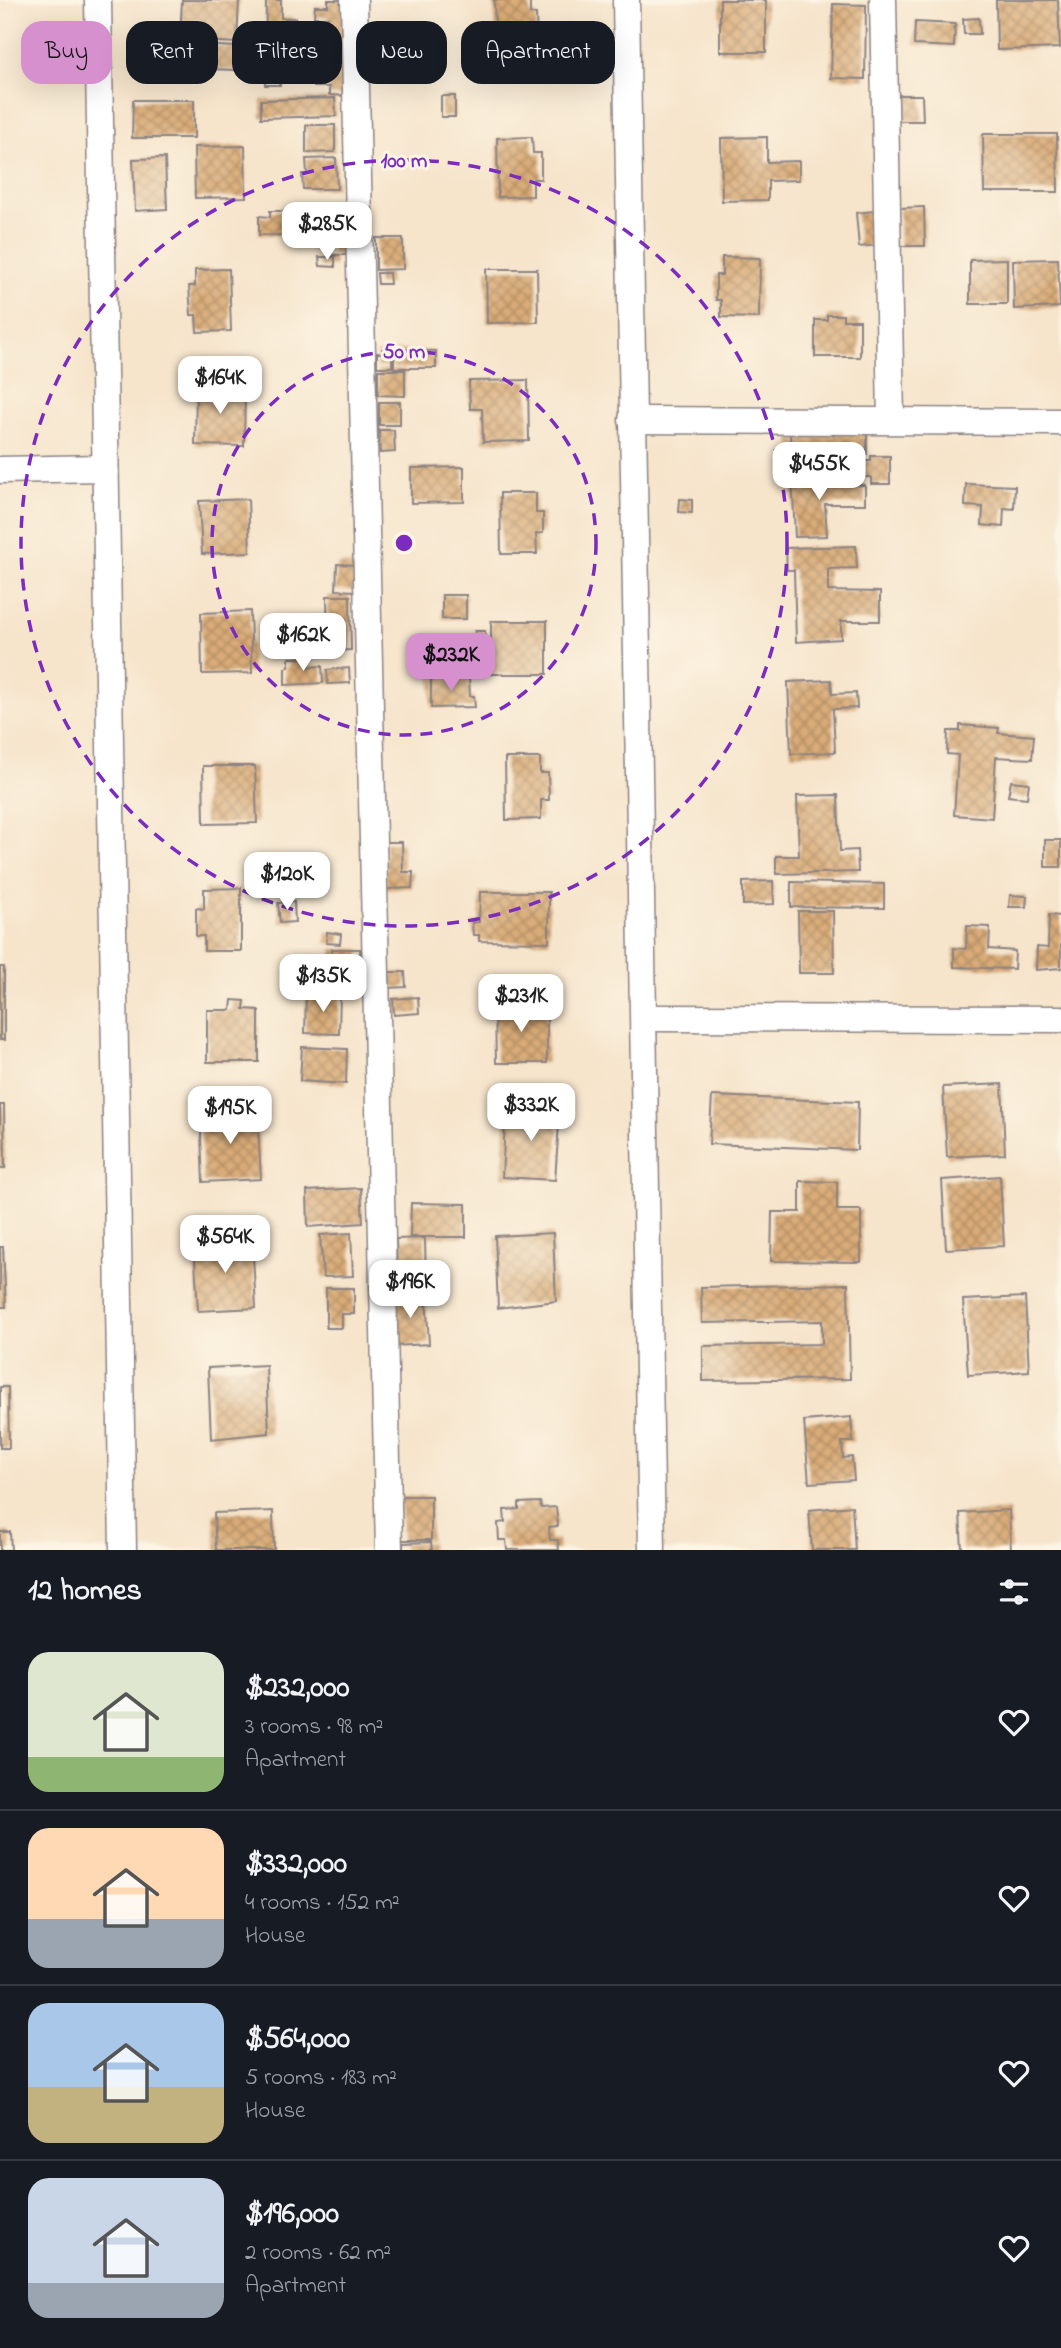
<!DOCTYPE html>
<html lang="en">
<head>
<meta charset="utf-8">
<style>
  :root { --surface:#171b24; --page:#20242c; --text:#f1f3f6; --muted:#9ea1a6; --line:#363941; --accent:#d690ce }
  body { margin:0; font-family:"Indie Flower",sans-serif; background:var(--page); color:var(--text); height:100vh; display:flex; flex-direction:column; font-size:26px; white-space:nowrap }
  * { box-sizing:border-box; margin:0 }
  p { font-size:23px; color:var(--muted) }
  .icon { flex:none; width:38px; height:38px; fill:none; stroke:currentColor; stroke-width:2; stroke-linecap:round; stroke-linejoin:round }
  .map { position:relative; height:1550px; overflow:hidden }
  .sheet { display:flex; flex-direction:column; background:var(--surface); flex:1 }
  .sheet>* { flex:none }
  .hud { position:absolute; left:21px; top:21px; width:700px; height:63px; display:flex; gap:14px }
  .price { position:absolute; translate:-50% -60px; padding:0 16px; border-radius:14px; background:#fff; color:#222; font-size:23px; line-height:46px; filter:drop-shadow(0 2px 4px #0008) }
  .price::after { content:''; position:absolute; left:50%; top:42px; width:21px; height:16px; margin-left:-10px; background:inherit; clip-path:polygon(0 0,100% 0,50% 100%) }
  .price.current { background:var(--accent); color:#111 }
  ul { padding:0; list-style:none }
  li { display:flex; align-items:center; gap:21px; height:175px; padding:0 28px }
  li+li { border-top:2px solid var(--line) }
  li span { display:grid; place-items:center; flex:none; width:196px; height:140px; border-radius:21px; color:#555 }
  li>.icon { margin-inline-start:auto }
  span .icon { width:84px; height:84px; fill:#fffc; stroke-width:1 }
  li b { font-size:30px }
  h2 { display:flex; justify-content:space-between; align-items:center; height:84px; padding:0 28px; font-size:30px }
  .chip { padding:0 24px; border-radius:21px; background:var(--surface); box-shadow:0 7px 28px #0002; font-size:24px; line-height:63px }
  .chip.current { background:var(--accent); color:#111 }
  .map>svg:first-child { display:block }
</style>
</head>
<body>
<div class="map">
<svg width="1061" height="1550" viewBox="0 0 1061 1550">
  <defs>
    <pattern id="building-cross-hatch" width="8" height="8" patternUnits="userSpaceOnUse" patternTransform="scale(1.75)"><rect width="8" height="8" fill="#daac78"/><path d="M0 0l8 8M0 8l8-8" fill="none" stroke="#b08c64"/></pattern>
  </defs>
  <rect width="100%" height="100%" fill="#fcf5e5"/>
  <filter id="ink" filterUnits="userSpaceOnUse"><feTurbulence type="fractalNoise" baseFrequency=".0143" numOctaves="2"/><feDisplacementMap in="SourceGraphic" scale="14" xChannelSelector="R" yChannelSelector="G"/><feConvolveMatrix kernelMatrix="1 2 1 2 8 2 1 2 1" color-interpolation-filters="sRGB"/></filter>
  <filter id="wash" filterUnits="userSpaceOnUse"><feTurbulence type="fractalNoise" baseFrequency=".00686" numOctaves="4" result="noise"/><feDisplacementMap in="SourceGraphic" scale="28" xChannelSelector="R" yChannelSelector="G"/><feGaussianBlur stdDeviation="1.57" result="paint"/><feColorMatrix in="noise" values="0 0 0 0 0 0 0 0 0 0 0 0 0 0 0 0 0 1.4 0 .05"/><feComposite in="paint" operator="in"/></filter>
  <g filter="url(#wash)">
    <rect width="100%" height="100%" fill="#f6e4cb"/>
    <g id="blocks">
      <g fill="url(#building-cross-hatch)">
        <polygon points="182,0 239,0 237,43 180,40"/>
        <polygon points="266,0 281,0 281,18 295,18 294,37 280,36 280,63 294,63 293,80 280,80 280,85 265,85"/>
        <polygon points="328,0 346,0 347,96 329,95 329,87 314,87 314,76 329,75 329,50 315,50 314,37 328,36 328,17 314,17 315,6 328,6"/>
        <polygon points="494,0 530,0 530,14 536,14 537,39 531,39 531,56 496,58"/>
        <rect x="720" y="0" width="46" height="52"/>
        <polygon points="996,0 1058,0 1060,48 997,50"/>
        <polygon points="833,4 866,5 865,79 831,78"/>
        <polygon points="979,18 980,34 964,34 963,19"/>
        <polygon points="915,22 955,24 954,47 914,45"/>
        <polygon points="179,44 237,47 236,70 178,68"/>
        <polygon points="898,95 922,95 923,121 898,121"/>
        <rect x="441" y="96" width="14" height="21"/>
        <polygon points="335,98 336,116 261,118 261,100"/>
        <polygon points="133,100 194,100 194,138 132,138"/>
        <polygon points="306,125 335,125 335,152 306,153"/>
        <polygon points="983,134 1057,134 1058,192 984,192"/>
        <polygon points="532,137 533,153 541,153 541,179 533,179 533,196 498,197 497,138"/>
        <polygon points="767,137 767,162 799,161 799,180 768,181 768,200 722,201 721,138"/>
        <polygon points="245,146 246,197 195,198 194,147"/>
        <polygon points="165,158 167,209 135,211 133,159"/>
        <polygon points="336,158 337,189 303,189 302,174 307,174 306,159"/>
        <polygon points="924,207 925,246 900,246 899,208"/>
        <polygon points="270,211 288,211 288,217 340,217 340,236 259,235 259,216 270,217"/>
        <polygon points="874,211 877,245 859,247 856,213"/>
        <polygon points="376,238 403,238 403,269 376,270"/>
        <polygon points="332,241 346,242 346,255 331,255"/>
        <polygon points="319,257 335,257 335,267 320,266"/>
        <polygon points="722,257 760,258 759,318 721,317 721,300 716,300 716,275 722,275"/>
        <polygon points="1007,259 1007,304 970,304 970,260"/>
        <polygon points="1058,259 1060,307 1014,309 1013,260"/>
        <polygon points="229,269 231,331 197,332 196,315 191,315 189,286 195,286 195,270"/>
        <polygon points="486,269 537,269 538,322 487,323"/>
        <polygon points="377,273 389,273 390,284 378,284"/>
        <polygon points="827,315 843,315 843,320 860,320 860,357 815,357 815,320 827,320"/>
        <polygon points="394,350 436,351 436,368 394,368"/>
        <rect x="377" y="353" width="15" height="14"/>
        <polygon points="378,370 405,370 405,396 378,395"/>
        <polygon points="222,379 235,379 235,389 245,389 244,446 195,445 196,388 222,389"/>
        <polygon points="528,380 529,441 483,442 482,409 470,409 469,381"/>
        <rect x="379" y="402" width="21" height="23"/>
        <polygon points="379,430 394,430 395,452 380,453"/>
        <polygon points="790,433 867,433 867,454 819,455 819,468 791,467"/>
        <polygon points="871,456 890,456 890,484 871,484 871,477 827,477 827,461 871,461"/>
        <polygon points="464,467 464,502 411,503 411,468"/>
        <polygon points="823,472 824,485 865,485 865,504 825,504 827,536 795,537 792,474"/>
        <polygon points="966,484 1015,486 1014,509 1004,508 1003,527 982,525 983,507 965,506"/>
        <polygon points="500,493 536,493 536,513 543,513 543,533 536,534 537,554 501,554"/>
        <polygon points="248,499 250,552 202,554 199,501"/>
        <polygon points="680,499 692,500 692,513 679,512"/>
        <polygon points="856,546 857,568 828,569 828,591 880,592 880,621 841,621 841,639 796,642 794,570 787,570 786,548"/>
        <polygon points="337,564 356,565 355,591 336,590"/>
        <rect x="442" y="595" width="24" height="24"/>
        <polygon points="327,596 350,596 351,650 328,651"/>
        <polygon points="250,611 252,673 202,674 201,613"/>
        <rect x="491" y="621" width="56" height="53"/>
        <polygon points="475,631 485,631 485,648 476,648"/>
        <polygon points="289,658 310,658 309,667 322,666 323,683 285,685 285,668 289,667"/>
        <polygon points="349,668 350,683 328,684 327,670"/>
        <polygon points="431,677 469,677 470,696 474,696 475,707 431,708"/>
        <polygon points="831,680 832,694 856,693 857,708 833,709 835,752 791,754 788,682"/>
        <polygon points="960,725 999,728 998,733 1034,736 1032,759 996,757 992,818 954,815 958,755 947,754 948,731 960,731"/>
        <polygon points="505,758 540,758 540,773 548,773 549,800 541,800 541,819 506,820"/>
        <polygon points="203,766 255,766 257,823 204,824"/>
        <polygon points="1011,781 1029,783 1027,798 1008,796"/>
        <polygon points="838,795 840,851 857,850 858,872 776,874 776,856 799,856 797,796"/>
        <rect x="1045" y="840" width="16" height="27"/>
        <polygon points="385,842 402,842 403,872 413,872 412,888 386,889"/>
        <polygon points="773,881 774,904 743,905 743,882"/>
        <polygon points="791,882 884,884 884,908 791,907"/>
        <polygon points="241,888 241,951 204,951 204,936 196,936 196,908 204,909 204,889"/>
        <polygon points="480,892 549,892 549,942 479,941 479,935 473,935 472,922 479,922"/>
        <polygon points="1010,895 1027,896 1026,907 1009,907"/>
        <polygon points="294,902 295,922 280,923 278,903"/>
        <polygon points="798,911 833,911 834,973 799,973"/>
        <polygon points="1049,915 1061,916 1061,968 1036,970 1037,947 1048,948"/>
        <polygon points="967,926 990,927 989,949 1015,951 1014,969 954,967 954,948 966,949"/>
        <polygon points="327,932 341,934 340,944 326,943"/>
        <rect x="332" y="949" width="28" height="16"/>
        <rect x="0" y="967" width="4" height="73"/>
        <polygon points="387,972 405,972 406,987 387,988"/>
        <rect x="343" y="976" width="16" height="13"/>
        <polygon points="306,993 340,994 339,1034 305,1033"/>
        <polygon points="418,997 419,1013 394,1015 393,999"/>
        <polygon points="232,1000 245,1001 244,1009 259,1010 259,1062 207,1062 207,1010 231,1010"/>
        <polygon points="547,1005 547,1063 496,1063 495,1006"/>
        <polygon points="302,1047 347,1049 346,1084 300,1081"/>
        <polygon points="1002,1084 1005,1154 947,1157 943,1087"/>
        <polygon points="712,1096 858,1102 857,1150 709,1144"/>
        <polygon points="0,1105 4,1105 5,1168 0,1168"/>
        <polygon points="506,1106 560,1109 555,1180 502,1177"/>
        <polygon points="257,1109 261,1179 203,1182 200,1113"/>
        <polygon points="1000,1176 1004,1246 946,1249 942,1180"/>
        <polygon points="800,1181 837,1182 837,1210 861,1210 861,1262 771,1261 772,1212 800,1212"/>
        <polygon points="361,1188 363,1223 308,1227 307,1191"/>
        <polygon points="411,1203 466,1204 466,1237 410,1237"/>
        <polygon points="351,1233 353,1276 323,1277 320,1235"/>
        <polygon points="553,1233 556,1301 498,1308 495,1236"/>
        <polygon points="252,1238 256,1308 198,1311 194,1242"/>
        <polygon points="425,1238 426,1288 397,1289 396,1239"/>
        <polygon points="0,1247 3,1247 6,1307 0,1307"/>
        <polygon points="848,1284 850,1379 703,1381 703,1346 822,1344 822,1321 702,1323 701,1287"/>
        <polygon points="326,1288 354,1288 354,1314 342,1314 342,1328 326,1328"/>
        <polygon points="426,1294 429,1344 394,1346 391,1296"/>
        <polygon points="1025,1297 1029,1371 968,1375 963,1300"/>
        <polygon points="266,1365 269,1433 211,1439 208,1368"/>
        <polygon points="0,1387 8,1387 9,1448 0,1448"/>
        <polygon points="851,1417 853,1442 842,1442 843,1458 852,1457 854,1480 809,1483 804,1421"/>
        <polygon points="401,1496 431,1496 431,1540 402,1540"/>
        <polygon points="540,1502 541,1508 556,1507 558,1526 549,1527 550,1540 558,1540 559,1550 507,1550 506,1540 499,1540 498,1523 505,1522 504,1510 519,1509 519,1503"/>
        <polygon points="852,1506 855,1550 812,1550 809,1510"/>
        <polygon points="1009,1510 1011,1550 962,1550 960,1513"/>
        <polygon points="273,1511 274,1550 216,1550 214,1513"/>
        <polygon points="0,1532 10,1532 11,1550 0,1550"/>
        <polygon points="431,1542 432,1550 403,1550 403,1543"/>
      </g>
    </g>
  </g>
  <g filter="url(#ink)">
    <use href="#blocks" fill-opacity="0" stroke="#8c8383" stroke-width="2"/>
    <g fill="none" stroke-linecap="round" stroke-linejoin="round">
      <g stroke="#8c8383" stroke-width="29">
        <g id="minor">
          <polyline points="98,0 123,1550"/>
          <polyline points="354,0 389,1550"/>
          <polyline points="626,0 652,1550"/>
          <polyline points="883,0 891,419"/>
          <polyline points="632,420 1061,422"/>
          <polyline points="0,470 103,468"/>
          <polyline points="644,1018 1061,1019"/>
        </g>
      </g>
      <use href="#minor" stroke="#fff" stroke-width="26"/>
    </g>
  </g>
  <g fill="none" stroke="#7b2cbf" stroke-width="3.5" stroke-dasharray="12 9">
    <circle cx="404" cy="543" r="192"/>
    <circle cx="404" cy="543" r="383"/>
  </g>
  <circle cx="404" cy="543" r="10" fill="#7b2cbf" stroke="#fcf5e5" stroke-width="3.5"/>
  <g font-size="21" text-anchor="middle" font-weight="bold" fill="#7b2cbf" stroke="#fcf5e5" stroke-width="6" stroke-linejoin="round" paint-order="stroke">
    <text x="404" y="167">100 m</text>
    <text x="404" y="358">50 m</text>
  </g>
</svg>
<b class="price" style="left:327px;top:262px">$285K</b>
<b class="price" style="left:220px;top:416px">$164K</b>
<b class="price" style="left:819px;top:502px">$455K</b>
<b class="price" style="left:303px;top:673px">$162K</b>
<b class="price current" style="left:451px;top:693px">$232K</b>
<b class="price" style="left:287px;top:912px">$120K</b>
<b class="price" style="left:323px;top:1014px">$135K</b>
<b class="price" style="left:521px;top:1034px">$231K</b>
<b class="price" style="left:531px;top:1143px">$332K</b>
<b class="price" style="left:230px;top:1146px">$195K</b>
<b class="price" style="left:225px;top:1275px">$564K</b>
<b class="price" style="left:410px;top:1320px">$196K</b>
<div class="hud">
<a class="chip current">Buy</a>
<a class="chip">Rent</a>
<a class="chip">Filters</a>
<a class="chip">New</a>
<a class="chip">Apartment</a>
</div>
</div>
<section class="sheet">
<h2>12 homes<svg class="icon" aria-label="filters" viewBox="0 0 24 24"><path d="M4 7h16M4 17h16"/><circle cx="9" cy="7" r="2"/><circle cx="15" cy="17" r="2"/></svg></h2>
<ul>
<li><span style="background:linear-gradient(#dfe7d0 75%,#8fb573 0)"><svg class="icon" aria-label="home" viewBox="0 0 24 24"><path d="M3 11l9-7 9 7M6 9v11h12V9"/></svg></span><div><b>$232,000</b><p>3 rooms · 98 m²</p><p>Apartment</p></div><svg class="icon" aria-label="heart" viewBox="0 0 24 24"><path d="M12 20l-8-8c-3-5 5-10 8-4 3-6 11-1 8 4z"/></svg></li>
<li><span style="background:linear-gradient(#ffd9b3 65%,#9aa5b1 0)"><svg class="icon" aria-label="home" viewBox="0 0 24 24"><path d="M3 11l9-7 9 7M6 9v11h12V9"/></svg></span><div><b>$332,000</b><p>4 rooms · 152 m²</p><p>House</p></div><svg class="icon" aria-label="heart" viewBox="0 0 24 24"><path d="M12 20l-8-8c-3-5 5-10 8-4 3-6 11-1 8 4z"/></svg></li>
<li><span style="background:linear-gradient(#a9c7e8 60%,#c2b280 0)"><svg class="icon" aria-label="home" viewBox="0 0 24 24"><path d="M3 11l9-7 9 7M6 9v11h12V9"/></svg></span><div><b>$564,000</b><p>5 rooms · 183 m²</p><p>House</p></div><svg class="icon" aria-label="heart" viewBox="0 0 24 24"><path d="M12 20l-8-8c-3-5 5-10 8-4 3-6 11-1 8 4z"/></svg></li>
<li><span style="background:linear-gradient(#c9d6e8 75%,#9aa5b1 0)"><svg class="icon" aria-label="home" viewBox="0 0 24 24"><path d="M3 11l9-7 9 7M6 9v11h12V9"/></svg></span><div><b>$196,000</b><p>2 rooms · 62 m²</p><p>Apartment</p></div><svg class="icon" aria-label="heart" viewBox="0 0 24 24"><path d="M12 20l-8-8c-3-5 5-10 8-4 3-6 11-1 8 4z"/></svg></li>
</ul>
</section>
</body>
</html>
